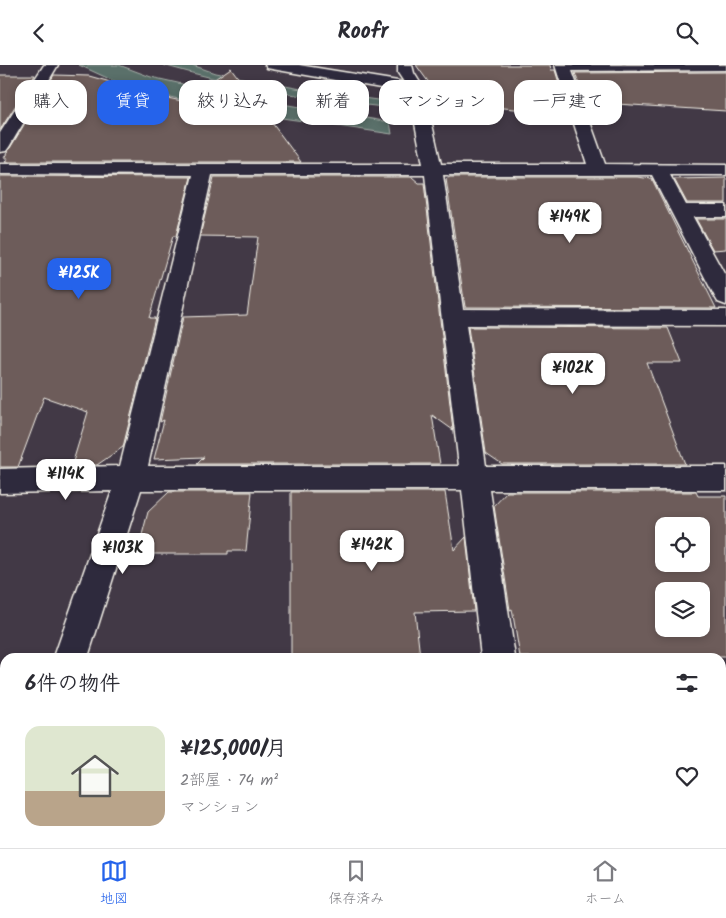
<!DOCTYPE html>
<html lang="ja">
<head>
<meta charset="utf-8">
<style>
  :root { --surface:#fff; --page:#f7f7f7; --text:#2b2b33; --muted:#7c7c81; --line:#e1e1e2; --accent:#2563eb }
  body { margin:0; font-family:Kalam,"Klee One",sans-serif; background:var(--page); color:var(--text); height:100vh; display:flex; flex-direction:column; font-size:19px; white-space:nowrap }
  * { box-sizing:border-box; margin:0 }
  p { font-size:16px; color:var(--muted) }
  .icon { flex:none; width:28px; height:28px; fill:none; stroke:currentColor; stroke-width:2; stroke-linecap:round; stroke-linejoin:round }
  .map { position:relative; flex:1; overflow:hidden }
  .drawer { position:absolute; left:0px; top:588px; width:726px; height:196px; display:flex; flex-direction:column; background:var(--surface); border-radius:15px 15px 0 0; box-shadow:0 2px 8px #0003 }
  .drawer>* { flex:none }
  .banner { position:absolute; left:15px; top:15px; width:696px; height:45px; display:flex; gap:10px }
  .tools { position:absolute; left:655px; top:452px; display:grid; gap:10px }
  .tools a { display:grid; place-items:center; width:55px; height:55px; border-radius:10px; background:var(--surface); box-shadow:0 2px 8px #0003; font-size:25px }
  .price { position:absolute; translate:-50% -42px; padding:0 11px; border-radius:10px; background:#fff; color:#222; font-size:16px; line-height:32px; filter:drop-shadow(0 1px 2px #0008) }
  .price::after { content:''; position:absolute; left:50%; top:30px; width:15px; height:11px; margin-left:-8px; background:inherit; clip-path:polygon(0 0,100% 0,50% 100%) }
  .price.current { background:var(--accent); color:#fff }
  ul { padding:0; list-style:none }
  li { display:flex; align-items:center; gap:15px; height:125px; padding:0 25px }
  li+li { border-top:1px solid var(--line) }
  li span { display:grid; place-items:center; flex:none; width:140px; height:100px; border-radius:15px; color:#555 }
  li>.icon { margin-inline-start:auto }
  span .icon { width:60px; height:60px; fill:#fffc; stroke-width:1 }
  li b { font-size:21px }
  h2 { display:flex; justify-content:space-between; align-items:center; height:60px; padding:0 25px; font-size:21px }
  .tag { padding:0 18px; border-radius:15px; background:var(--surface); box-shadow:0 2px 8px #0003; font-size:18px; line-height:45px }
  .tag.current { background:var(--accent); color:#fff }
  header { display:flex; justify-content:space-between; align-items:center; height:65px; padding:0 25px; background:var(--surface); font-size:22px; font-weight:700 }
  .tab-bar { display:flex; justify-content:space-around; align-items:center; height:70px; border-top:1px solid var(--line); background:var(--surface); font-size:14px; color:var(--muted) }
  .tab-bar a { display:grid; justify-items:center; gap:2px }
  .tab-bar .current { color:var(--accent) }
  .map>svg:first-child { display:block }
</style>
</head>
<body>
<header><svg class="icon" aria-label="back" viewBox="0 0 24 24"><path d="M15 5l-7 7 7 7"/></svg>Roofr<svg class="icon" aria-label="search" viewBox="0 0 24 24"><circle cx="10" cy="10" r="6"/><path d="M15 15l6 6"/></svg></header>
<div class="map">
<svg width="726" height="783" viewBox="0 0 726 783">
  <rect width="100%" height="100%" fill="#423946"/>
  <filter id="ink" filterUnits="userSpaceOnUse"><feTurbulence type="fractalNoise" baseFrequency=".02" numOctaves="2"/><feDisplacementMap in="SourceGraphic" scale="10" xChannelSelector="R" yChannelSelector="G"/><feConvolveMatrix kernelMatrix="1 2 1 2 8 2 1 2 1" color-interpolation-filters="sRGB"/></filter>
  <g filter="url(#ink)">
    <g fill="#5a706a" stroke="#a7b0a9">
      <polygon points="79,0 119,0 151,12 240,32 390,57 392,69 234,46 129,23"/>
      <path d="M 163,0 L 192,0 L 215,8 L 312,26 L 392,37 L 393,43 C 315,35 239,22 163,0 Z"/>
    </g>
    <g fill="#6d5c5a" stroke="#f4f1e8" fill-rule="evenodd">
      <polygon points="416,0 550,0 551,5 555,5 566,41 545,47 443,37"/>
      <polygon points="231,3 301,97 5,97 8,93 4,93 54,10 89,11 107,16 123,24 182,36"/>
      <polygon points="726,7 726,46 585,37 575,8"/>
      <polygon points="0,10 35,10 0,65"/>
      <polygon points="0,111 191,112 176,171 173,171 149,253 155,253 123,382 97,400 72,400 88,347 44,332 18,402 0,402"/>
      <polygon points="214,112 412,112 419,118 424,118 453,365 432,350 440,399 197,399 204,392 154,394 164,355 160,357 183,252 247,250 258,172 200,171"/>
      <polygon points="450,112 637,112 652,114 716,243 465,242 446,114"/>
      <polygon points="726,113 726,138 687,138 674,114"/>
      <polygon points="696,154 726,154 726,184 713,185"/>
      <polygon points="468,262 668,263 682,298 647,298 685,399 502,399 486,388"/>
      <polygon points="169,427 252,427 246,486 228,486 228,489 137,489 148,447"/>
      <polygon points="291,427 445,427 454,485 466,472 474,546 415,547 420,592 291,592"/>
      <path d="M 507,427 L 696,427 L 698,431 L 726,431 L 726,592 L 520,592 L 512,544 L 510,545 L 494,441 ZM 664,461 L 701,461 L 701,499 L 664,499 ZM 664,526 L 701,526 L 701,564 L 664,564 Z"/>
    </g>
    <g fill="none" stroke-linecap="round" stroke-linejoin="round">
      <g stroke="#f4f1e8" stroke-width="3">
        <g id="street">
          <polygon points="44,0 58,0 9,82 6,86 0,87 0,68"/>
          <path d="M 265,0 L 299,0 L 404,17 L 398,8 L 398,0 L 412,0 L 414,8 L 424,24 L 441,99 L 587,99 L 555,0 L 726,0 L 726,5 L 572,6 L 605,99 L 726,100 L 726,110 L 670,110 L 686,140 L 726,140 L 726,152 L 693,152 L 726,212 L 726,240 L 718,237 L 715,232 L 652,110 L 443,110 L 463,244 L 726,245 L 726,261 L 466,260 L 486,401 L 726,401 L 726,425 L 490,425 L 515,592 L 481,592 L 462,425 L 141,425 L 88,592 L 54,592 L 112,426 L 0,428 L 0,404 L 120,401 L 193,110 L 0,109 L 0,99 L 423,99 L 409,28 L 272,4 L 267,3 ZM 212,110 L 425,110 L 459,401 L 148,401 Z"/>
          <polygon points="5,760 5,779 28,779 27,783 0,783 0,762"/>
          <rect x="504" y="779" width="40" height="4"/>
        </g>
      </g>
      <use href="#street" fill="#2f2a3d" fill-rule="evenodd"/>
    </g>
  </g>
</svg>
<div class="tools">
<a><svg class="icon" aria-label="locate" viewBox="0 0 24 24"><circle cx="12" cy="12" r="6"/><path d="M12 2v4M12 18v4M2 12h4M18 12h4"/></svg></a>
<a><svg class="icon" aria-label="layers" viewBox="0 0 24 24"><path d="M12 4l9 5-9 5-9-5zM3 14l9 5 9-5"/></svg></a>
</div>
<b class="price" style="left:570px;top:179px">¥149K</b>
<b class="price current" style="left:79px;top:235px">¥125K</b>
<b class="price" style="left:573px;top:330px">¥102K</b>
<b class="price" style="left:66px;top:436px">¥114K</b>
<b class="price" style="left:372px;top:507px">¥142K</b>
<b class="price" style="left:123px;top:510px">¥103K</b>
<div class="banner">
<a class="tag">購入</a>
<a class="tag current">賃貸</a>
<a class="tag">絞り込み</a>
<a class="tag">新着</a>
<a class="tag">マンション</a>
<a class="tag">一戸建て</a>
</div>
<section class="drawer">
<h2>6件の物件<svg class="icon" aria-label="filters" viewBox="0 0 24 24"><path d="M4 7h16M4 17h16"/><circle cx="9" cy="7" r="2"/><circle cx="15" cy="17" r="2"/></svg></h2>
<ul>
<li><span style="background:linear-gradient(#dfe7d0 65%,#b9a48a 0)"><svg class="icon" aria-label="home" viewBox="0 0 24 24"><path d="M3 11l9-7 9 7M6 9v11h12V9"/></svg></span><div><b>¥125,000/月</b><p>2部屋 · 74 m²</p><p>マンション</p></div><svg class="icon" aria-label="heart" viewBox="0 0 24 24"><path d="M12 20l-8-8c-3-5 5-10 8-4 3-6 11-1 8 4z"/></svg></li>
</ul>
</section>
</div>
<nav class="tab-bar">
<a class="current"><svg class="icon" aria-label="map" viewBox="0 0 24 24"><path d="M3 6l6-2 6 2 6-2v14l-6 2-6-2-6 2zM9 4v14M15 6v14"/></svg>地図</a>
<a><svg class="icon" aria-label="saved" viewBox="0 0 24 24"><path d="M7 4h10v16l-5-4-5 4z"/></svg>保存済み</a>
<a><svg class="icon" aria-label="home" viewBox="0 0 24 24"><path d="M3 11l9-7 9 7M6 9v11h12V9"/></svg>ホーム</a>
</nav>
</body>
</html>
